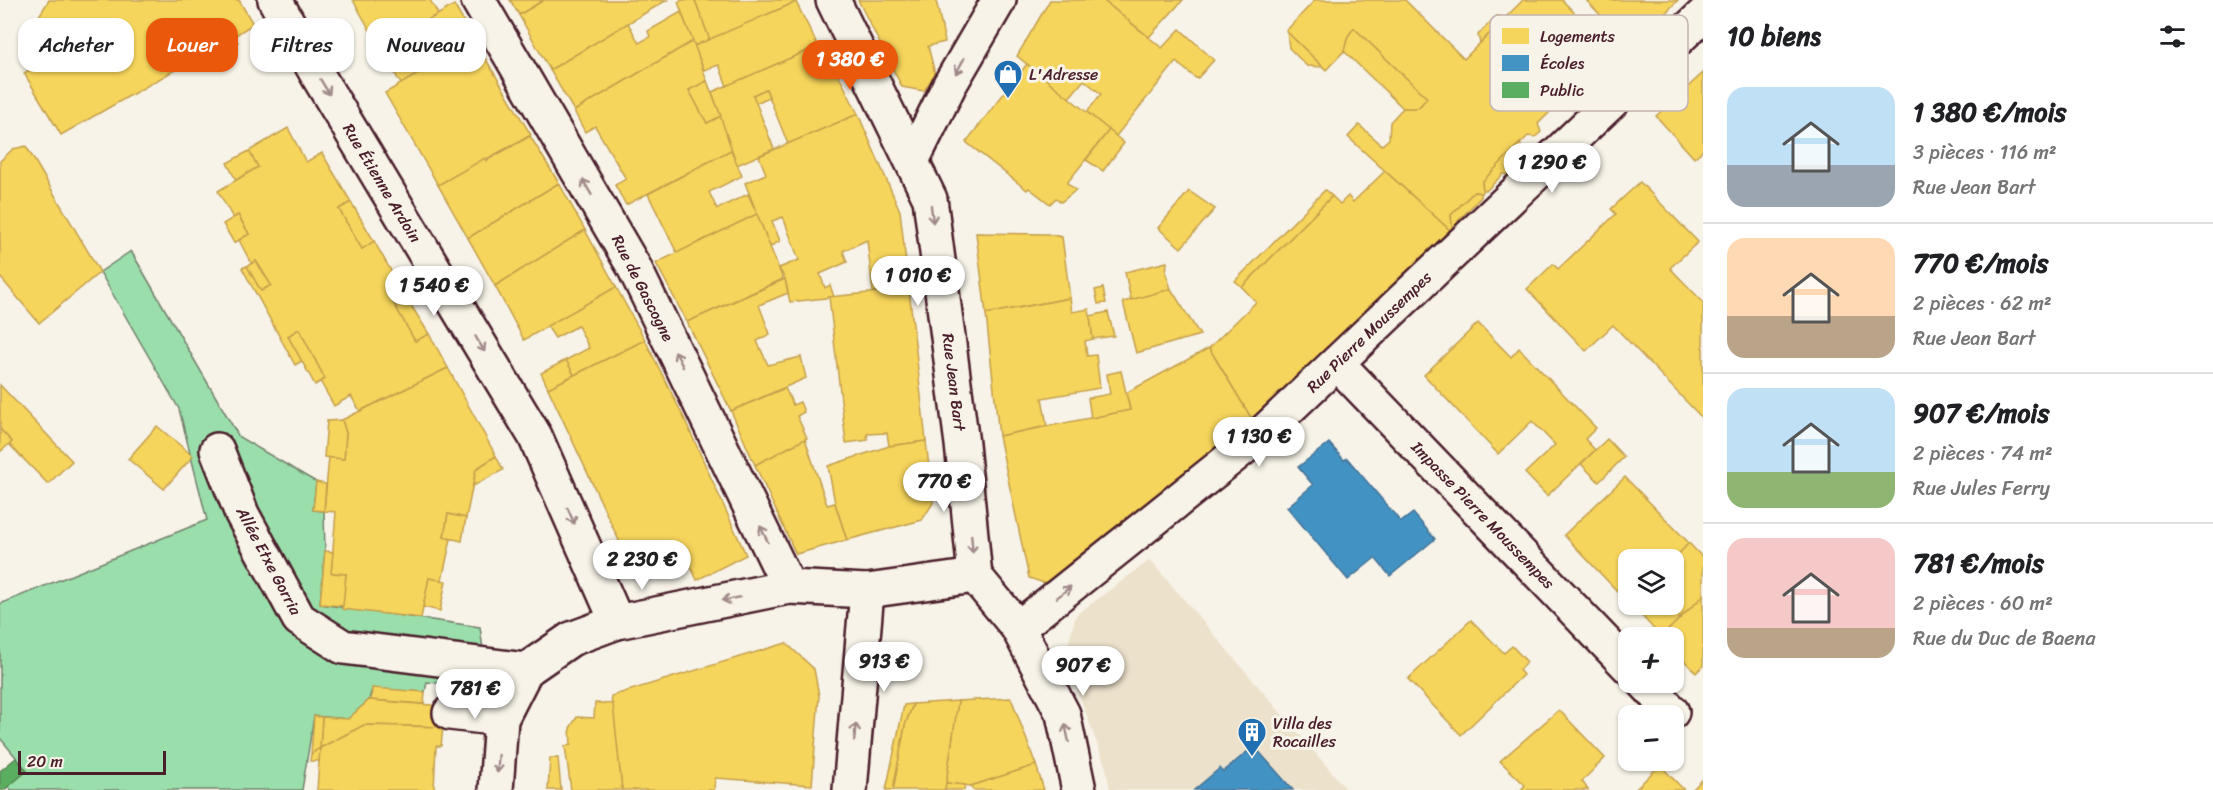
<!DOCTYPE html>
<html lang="fr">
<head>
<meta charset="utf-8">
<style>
  :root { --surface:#fff; --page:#f6f6f6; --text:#202124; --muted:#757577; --line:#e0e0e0; --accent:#ea580c }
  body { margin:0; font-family:Sriracha,sans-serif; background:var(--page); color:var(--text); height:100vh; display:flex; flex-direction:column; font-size:22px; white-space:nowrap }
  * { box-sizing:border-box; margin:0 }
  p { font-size:20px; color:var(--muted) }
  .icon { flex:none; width:33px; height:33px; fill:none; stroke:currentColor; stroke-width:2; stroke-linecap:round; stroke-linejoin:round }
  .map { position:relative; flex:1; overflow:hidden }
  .panel { display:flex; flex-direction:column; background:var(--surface); width:510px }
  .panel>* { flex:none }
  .banner { position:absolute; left:18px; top:18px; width:570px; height:54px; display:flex; gap:12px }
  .fabs { position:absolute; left:1618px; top:549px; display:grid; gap:12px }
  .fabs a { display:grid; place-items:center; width:66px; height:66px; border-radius:12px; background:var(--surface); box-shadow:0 2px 4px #0004; font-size:30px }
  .scale { position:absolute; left:18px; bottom:15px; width:148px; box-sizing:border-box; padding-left:6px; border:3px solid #4a1f2b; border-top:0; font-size:16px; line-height:21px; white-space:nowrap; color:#4a1f2b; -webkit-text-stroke:4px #f7f3e8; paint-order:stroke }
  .price { position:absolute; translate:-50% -51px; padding:0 14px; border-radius:21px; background:#fff; color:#222; font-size:20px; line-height:39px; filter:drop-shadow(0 2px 3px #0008) }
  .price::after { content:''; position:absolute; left:50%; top:36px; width:18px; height:14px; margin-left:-9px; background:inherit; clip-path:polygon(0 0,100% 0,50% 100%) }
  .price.on { background:var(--accent); color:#fff }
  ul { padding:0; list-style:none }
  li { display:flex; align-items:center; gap:18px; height:150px; padding:0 24px }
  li+li { border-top:2px solid var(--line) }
  li span { display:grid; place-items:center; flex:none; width:168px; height:120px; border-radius:18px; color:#555 }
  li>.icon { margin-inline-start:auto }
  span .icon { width:72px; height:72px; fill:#fffc; stroke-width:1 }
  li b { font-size:26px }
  h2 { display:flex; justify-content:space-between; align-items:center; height:72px; padding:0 24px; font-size:26px }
  .tag { padding:0 21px; border-radius:18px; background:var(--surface); box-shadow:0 2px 4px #0004; font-size:21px; line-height:54px }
  .tag.on { background:var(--accent); color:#fff }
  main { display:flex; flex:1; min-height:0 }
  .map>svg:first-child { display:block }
</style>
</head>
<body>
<main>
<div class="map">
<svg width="1703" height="790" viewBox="0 0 1703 790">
  <rect width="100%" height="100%" fill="#f7f3e8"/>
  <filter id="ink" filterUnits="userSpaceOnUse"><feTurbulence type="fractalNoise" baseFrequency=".0167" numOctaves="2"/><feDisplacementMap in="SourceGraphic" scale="12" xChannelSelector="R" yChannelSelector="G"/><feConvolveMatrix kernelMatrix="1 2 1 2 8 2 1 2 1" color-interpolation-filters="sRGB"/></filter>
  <g filter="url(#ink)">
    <polygon fill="#ece1cb" points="1150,560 1347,790 1110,790 1106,768 1065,656 1076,615"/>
    <polygon fill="#9adfab" stroke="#727f6b" stroke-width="1.5" points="131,251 239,437 316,482 313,510 324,511 325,551 320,604 480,627 488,688 427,682 425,692 372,689 369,700 348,719 314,716 302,790 11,790 8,786 25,768 0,738 0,604 207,520 179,409 100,272"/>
    <g fill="#f6d55c" stroke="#c29e4d" stroke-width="1.5">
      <polygon points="49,0 239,0 253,24 234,36 238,42 205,61 201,55 61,135 24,73 49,59 32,27"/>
      <polygon points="353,0 430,0 438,14 380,48"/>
      <polygon points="510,0 544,0 519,15"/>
      <polygon points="544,0 667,0 550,70 519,15"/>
      <polygon points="683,0 695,0 710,40 694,46 678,2"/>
      <polygon points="695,0 795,0 796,2 710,40"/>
      <polygon points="858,0 936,0 945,42 928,46 935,74 924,91 902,87"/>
      <polygon points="1050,0 1103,0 1162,48 1180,29 1214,60 1197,79 1176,62 1116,136 1087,112 1101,94 1084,80 1069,98 1017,56"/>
      <polygon points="1103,0 1183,0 1149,37"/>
      <polygon points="1315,0 1405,0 1464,59 1523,0 1562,0 1607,46 1587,67 1591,77 1587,81 1577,77 1555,101 1555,107 1538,124 1541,132 1535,137 1528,136 1482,182 1483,190 1481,193 1474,192 1451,215 1453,233 1348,137 1359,125 1382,145 1389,139 1390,122 1403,108 1418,108 1427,98 1354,28 1348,36 1344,51 1326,70 1286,31"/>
      <polygon points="1586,0 1678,0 1632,48"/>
      <polygon points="796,2 818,46 727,86 719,65 704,70 694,46"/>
      <polygon points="454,5 475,41 401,84 380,48"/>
      <polygon points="681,12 693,41 574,111 550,70 628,23 639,43 650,37 648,31"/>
      <polygon points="1496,16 1506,17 1480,43 1478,35"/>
      <polygon points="32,27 49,59 35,66 21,43"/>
      <polygon points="1354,28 1427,98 1418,108 1403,108 1344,51 1348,36"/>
      <polygon points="1287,32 1323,67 1307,66 1289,48"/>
      <polygon points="475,41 531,135 438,185 385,93"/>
      <polygon points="693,41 707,81 689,90 707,123 721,116 733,149 626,205 615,185 626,179 595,126 585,132 574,111"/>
      <polygon points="823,44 858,114 788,144 766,89 753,95 774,149 737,165 712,92"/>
      <polygon points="1027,64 1109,130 1067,183 1076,190 1061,202 1056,198 1050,204 1029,188 1027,190 966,142"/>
      <polygon points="1703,73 1703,150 1694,158 1656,116"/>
      <polygon points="707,81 721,116 707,123 689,90"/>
      <polygon points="766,89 769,97 756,103 753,95"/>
      <polygon points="858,114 900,211 909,289 873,292 867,240 843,251 847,262 820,274 825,288 830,285 834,297 790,302 785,279 779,268 799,260 783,217 772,221 780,241 770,247 745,183 766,174 759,156"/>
      <polygon points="288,128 306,162 322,153 351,202 339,209 362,249 374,241 404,294 392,300 415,341 429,334 448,368 360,411 351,396 334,406 320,381 325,379 299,329 288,336 302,361 295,365 242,268 247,266 261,291 271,285 256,261 251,263 239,240 249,234 238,215 233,218 218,191 258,167 249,151"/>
      <polygon points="1109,130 1124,143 1103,171 1086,160"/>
      <polygon points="530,136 559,183 468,238 438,185 485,158 486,161"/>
      <polygon points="1520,143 1523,152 1514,162 1515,169 1509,175 1503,174 1487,190 1483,190 1482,182"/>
      <polygon points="26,146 100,272 39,323 0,277 0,161 13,149"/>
      <polygon points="731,150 742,176 709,192 717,209 748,194 757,214 677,253 648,194"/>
      <polygon points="249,151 258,167 236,180 227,163"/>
      <polygon points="1385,171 1453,233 1253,421 1209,348 1256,302 1242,287 1332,196 1340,204 1348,196 1353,202"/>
      <polygon points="1640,182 1698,242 1670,268 1703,302 1703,419 1613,325 1586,351 1527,289 1553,264 1558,269 1616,214 1611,209"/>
      <polygon points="559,183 585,230 495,286 468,238"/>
      <polygon points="1325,190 1332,196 1242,287 1235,281"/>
      <polygon points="1189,191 1215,209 1181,248 1158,228"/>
      <polygon points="1474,192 1481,193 1481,197 1458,221 1459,227 1453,233 1451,215"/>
      <polygon points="351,202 374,241 362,249 339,209"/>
      <polygon points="757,214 783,279 687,322 656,263"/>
      <polygon points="238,215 249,234 234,243 223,224"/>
      <polygon points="585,230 616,287 524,340 495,286"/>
      <polygon points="976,233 1047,234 1062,237 1070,298 986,314"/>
      <polygon points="256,261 271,285 261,291 247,266"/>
      <polygon points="1167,262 1166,273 1171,289 1131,300 1125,272"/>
      <polygon points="785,279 788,293 759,305 770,334 757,341 768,365 801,357 806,378 731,411 687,322"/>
      <polygon points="616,287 645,340 574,375 566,360 589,348 578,326 555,338 547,326"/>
      <polygon points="1103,288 1106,303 1098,304 1095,290"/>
      <polygon points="909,289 926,441 889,446 887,433 867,434 868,440 846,443 829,297"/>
      <polygon points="1171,289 1200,335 1136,353 1123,302"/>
      <polygon points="404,294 429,334 415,341 392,300"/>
      <polygon points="1070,298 1072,312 1089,309 1093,339 1085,341 1087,356 1096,355 1100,388 1042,398 1047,426 999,436 986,314"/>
      <polygon points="1108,312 1114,336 1093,339 1090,316"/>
      <polygon points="1478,323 1511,357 1519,348 1596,428 1585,439 1595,450 1547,496 1525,473 1555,445 1532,421 1498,454 1424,375"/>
      <polygon points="299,329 325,379 315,385 288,336"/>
      <polygon points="645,340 684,418 746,555 697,580 684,552 635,575 548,388"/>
      <polygon points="1209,348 1253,421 1047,584 1029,578 999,436 1130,410 1126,393"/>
      <polygon points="566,360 574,375 548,388 541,373"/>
      <polygon points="448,368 496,456 476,469 466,518 448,514 444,537 451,539 442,580 429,578 421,618 342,609 346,574 331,573 336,512 324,511 329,457 344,459 346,433 342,420"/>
      <polygon points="1121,371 1130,410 1091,418 1088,398 1110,394 1107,374"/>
      <polygon points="0,385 72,461 48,484 9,444 12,442 0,429"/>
      <polygon points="785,388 793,405 800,402 804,412 797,416 807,438 755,465 731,411"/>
      <polygon points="342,420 346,433 344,459 324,457 327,421"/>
      <polygon points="157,426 193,456 164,489 128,459"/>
      <polygon points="0,429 12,442 0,452"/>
      <polygon points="805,439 827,505 835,503 847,540 796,554 755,465"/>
      <polygon points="1607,439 1624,457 1599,482 1581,464"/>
      <polygon points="926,441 933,503 922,520 847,540 835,503 828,466 889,446"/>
      <polygon points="496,456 503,470 473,486 476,469"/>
      <polygon points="1625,477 1689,543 1673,560 1629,560 1629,598 1621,590 1619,593 1564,535"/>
      <polygon points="316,482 326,484 324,511 313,510"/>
      <polygon points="448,514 466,518 462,541 444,537"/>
      <polygon points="1689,543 1703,558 1703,596 1661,637 1631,604 1674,604 1673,560"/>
      <polygon points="325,551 333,552 331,573 346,574 343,606 320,604"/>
      <polygon points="429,578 446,581 440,611 423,607"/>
      <polygon points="1703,596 1703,666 1696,673 1674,650 1674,638 1661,637"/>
      <polygon points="1471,620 1504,653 1512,646 1527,662 1519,670 1523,675 1461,735 1408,679"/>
      <polygon points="786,643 814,669 819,696 812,785 715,778 714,790 622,790 611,696"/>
      <polygon points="372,688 425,692 424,704 371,700"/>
      <polygon points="1011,698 1036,765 971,786 946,783 958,701"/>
      <polygon points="369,700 443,706 443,727 364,725 320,748 322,717 348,719"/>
      <polygon points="958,701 945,790 893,790 905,725 913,704"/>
      <polygon points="595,703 613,704 622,790 571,790 565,746 571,745 570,728 577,717 594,718"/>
      <polygon points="913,704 905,725 893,790 886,790 904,705"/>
      <polygon points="1559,710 1605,758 1582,781 1588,790 1521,790 1525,785 1500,761"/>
      <polygon points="314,716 322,717 320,748 311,754"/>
      <polygon points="364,725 443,727 441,746 436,746 434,790 317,790 320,748"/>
      <polygon points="320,748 319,761 310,761 311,754"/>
      <polygon points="550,758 558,758 561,790 548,790"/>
      <polygon points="1036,765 1044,790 973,790 971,786"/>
      <polygon points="1660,765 1684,790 1635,790"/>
      <polygon points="1703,779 1703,790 1692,790"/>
      <polygon points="946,783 965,785 964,790 945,790"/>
    </g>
    <g fill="#4393c3" stroke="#457095" stroke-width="1.5">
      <polygon points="1329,443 1344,460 1347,458 1401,522 1413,513 1435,539 1390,576 1375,558 1348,580 1287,507 1313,485 1298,467"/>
      <polygon points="1254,746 1293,790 1194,790 1220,768 1223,772"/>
    </g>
    <polygon fill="#5aae61" stroke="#558351" stroke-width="1.5" points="16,758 27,771 4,790 0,790 0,771"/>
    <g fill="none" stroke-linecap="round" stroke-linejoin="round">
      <g stroke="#4a1f2b" stroke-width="38">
        <g id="minor">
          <polyline points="275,0 318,76 535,436 617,622"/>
          <polyline points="478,0 634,267 789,587"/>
          <polyline points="833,0 930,199 962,444 975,576 1018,628 1063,714 1079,790"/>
          <polyline points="913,159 949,86 999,0"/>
          <polyline points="1337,363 1629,667"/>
          <polyline points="217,450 242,514 299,619 343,647 526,670"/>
          <polyline points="1018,628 1266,430 1703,15"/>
          <polyline points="1644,682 1672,712"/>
          <polyline points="450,713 501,719"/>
          <polyline points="496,790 501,719 526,670 571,639 617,622 789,587 867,591 975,576"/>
          <polyline points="850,790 867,591"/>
        </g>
      </g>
      <use href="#minor" stroke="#f7f3e8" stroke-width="33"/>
    </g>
    <defs><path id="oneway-shaft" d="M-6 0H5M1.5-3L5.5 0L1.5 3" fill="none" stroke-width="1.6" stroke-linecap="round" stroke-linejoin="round" transform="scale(1.5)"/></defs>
    <g stroke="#a0898a">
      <use href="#oneway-shaft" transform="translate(960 66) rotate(119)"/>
      <use href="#oneway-shaft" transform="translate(325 87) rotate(59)"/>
      <use href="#oneway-shaft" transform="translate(587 187) rotate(-120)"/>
      <use href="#oneway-shaft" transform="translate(932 214) rotate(83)"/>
      <use href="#oneway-shaft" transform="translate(480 344) rotate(59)"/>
      <use href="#oneway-shaft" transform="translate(679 359) rotate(-116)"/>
      <use href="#oneway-shaft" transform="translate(571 516) rotate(66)"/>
      <use href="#oneway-shaft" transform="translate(764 534) rotate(-116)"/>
      <use href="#oneway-shaft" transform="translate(972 544) rotate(85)"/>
      <use href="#oneway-shaft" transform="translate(1064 592) rotate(-39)"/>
      <use href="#oneway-shaft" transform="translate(731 599) rotate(168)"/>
      <use href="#oneway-shaft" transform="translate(855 732) rotate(-85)"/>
      <use href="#oneway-shaft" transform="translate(1067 733) rotate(-102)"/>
      <use href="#oneway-shaft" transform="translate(498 764) rotate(94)"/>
    </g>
  </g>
  <defs>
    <g id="shop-pin" transform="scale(1.5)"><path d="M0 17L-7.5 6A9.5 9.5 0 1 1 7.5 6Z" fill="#1f6fb2" stroke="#f7f3e8"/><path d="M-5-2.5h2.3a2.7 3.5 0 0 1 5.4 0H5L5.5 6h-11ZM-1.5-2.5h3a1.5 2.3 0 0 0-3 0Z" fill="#fff"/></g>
    <g id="building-pin" transform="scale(1.5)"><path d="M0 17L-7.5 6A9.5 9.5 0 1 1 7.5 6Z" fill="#1f6fb2" stroke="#f7f3e8"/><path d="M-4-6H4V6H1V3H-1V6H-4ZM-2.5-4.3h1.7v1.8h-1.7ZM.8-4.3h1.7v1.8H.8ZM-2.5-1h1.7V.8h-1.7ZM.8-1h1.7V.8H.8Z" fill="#fff"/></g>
  </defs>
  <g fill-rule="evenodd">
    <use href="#shop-pin" x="1008" y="74"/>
    <use href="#building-pin" x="1252" y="732"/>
  </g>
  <g text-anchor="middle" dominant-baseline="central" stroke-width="6" stroke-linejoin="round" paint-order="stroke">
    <g font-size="16" fill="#4a1f2b" stroke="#f7f3e8" text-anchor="start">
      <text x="1029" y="74">L'Adresse</text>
      <text x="1273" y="723">Villa des<tspan x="1273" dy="18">Rocailles</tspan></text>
    </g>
    <g font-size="16" fill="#4a1f2b" stroke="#f7f3e8">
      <text transform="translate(382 183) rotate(59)">Rue Étienne Ardoin</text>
      <text transform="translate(643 288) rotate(63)">Rue de Gascogne</text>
      <text transform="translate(1369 332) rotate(-44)">Rue Pierre Moussempes</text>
      <text transform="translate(954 382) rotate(83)">Rue Jean Bart</text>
      <text transform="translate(1483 515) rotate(46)">Impasse Pierre Moussempes</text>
      <text transform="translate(269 561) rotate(62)">Allée Etxe Gorria</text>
    </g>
  </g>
  <rect x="1490" y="15" width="198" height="96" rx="9" fill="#f7f3e8" stroke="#c3b3af" stroke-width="1.5"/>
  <rect x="1502" y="28" width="27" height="16" fill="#f6d55c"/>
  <rect x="1502" y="55" width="27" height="16" fill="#4393c3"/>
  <rect x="1502" y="82" width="27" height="16" fill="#5aae61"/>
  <g font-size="16" fill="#4a1f2b">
    <text x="1540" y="42">Logements</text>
    <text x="1540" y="69">Écoles</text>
    <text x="1540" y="96">Public</text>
  </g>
</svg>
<div class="fabs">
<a><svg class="icon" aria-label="layers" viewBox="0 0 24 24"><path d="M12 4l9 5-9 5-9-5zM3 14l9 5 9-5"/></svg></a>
<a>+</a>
<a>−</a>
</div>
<div class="scale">20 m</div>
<b class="price on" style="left:850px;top:91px">1 380 €</b>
<b class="price" style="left:1552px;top:194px">1 290 €</b>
<b class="price" style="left:918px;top:307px">1 010 €</b>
<b class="price" style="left:434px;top:317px">1 540 €</b>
<b class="price" style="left:1259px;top:468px">1 130 €</b>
<b class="price" style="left:944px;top:513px">770 €</b>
<b class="price" style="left:642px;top:591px">2 230 €</b>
<b class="price" style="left:884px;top:693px">913 €</b>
<b class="price" style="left:1083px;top:697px">907 €</b>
<b class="price" style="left:475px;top:720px">781 €</b>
<div class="banner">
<a class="tag">Acheter</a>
<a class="tag on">Louer</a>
<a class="tag">Filtres</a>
<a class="tag">Nouveau</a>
</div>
</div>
<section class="panel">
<h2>10 biens<svg class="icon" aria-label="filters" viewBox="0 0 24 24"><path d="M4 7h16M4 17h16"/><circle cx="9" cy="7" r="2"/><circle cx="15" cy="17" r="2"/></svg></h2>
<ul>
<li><span style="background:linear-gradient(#bfe0f5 65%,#9aa5b1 0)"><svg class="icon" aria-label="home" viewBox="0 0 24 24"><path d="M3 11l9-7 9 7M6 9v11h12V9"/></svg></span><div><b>1 380 €/mois</b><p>3 pièces · 116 m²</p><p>Rue Jean Bart</p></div></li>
<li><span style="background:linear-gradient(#ffd9b3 65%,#b9a48a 0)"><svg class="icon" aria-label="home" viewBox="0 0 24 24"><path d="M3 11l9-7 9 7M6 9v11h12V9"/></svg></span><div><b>770 €/mois</b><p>2 pièces · 62 m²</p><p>Rue Jean Bart</p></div></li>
<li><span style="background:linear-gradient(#bfe0f5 70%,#8fb573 0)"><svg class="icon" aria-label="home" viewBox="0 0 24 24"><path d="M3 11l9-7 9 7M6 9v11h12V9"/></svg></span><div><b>907 €/mois</b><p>2 pièces · 74 m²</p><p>Rue Jules Ferry</p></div></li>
<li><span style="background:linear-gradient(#f6c9c9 75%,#b9a48a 0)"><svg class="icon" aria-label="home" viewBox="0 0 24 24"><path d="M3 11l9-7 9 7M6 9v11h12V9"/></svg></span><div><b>781 €/mois</b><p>2 pièces · 60 m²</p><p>Rue du Duc de Baena</p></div></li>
</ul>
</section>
</main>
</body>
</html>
